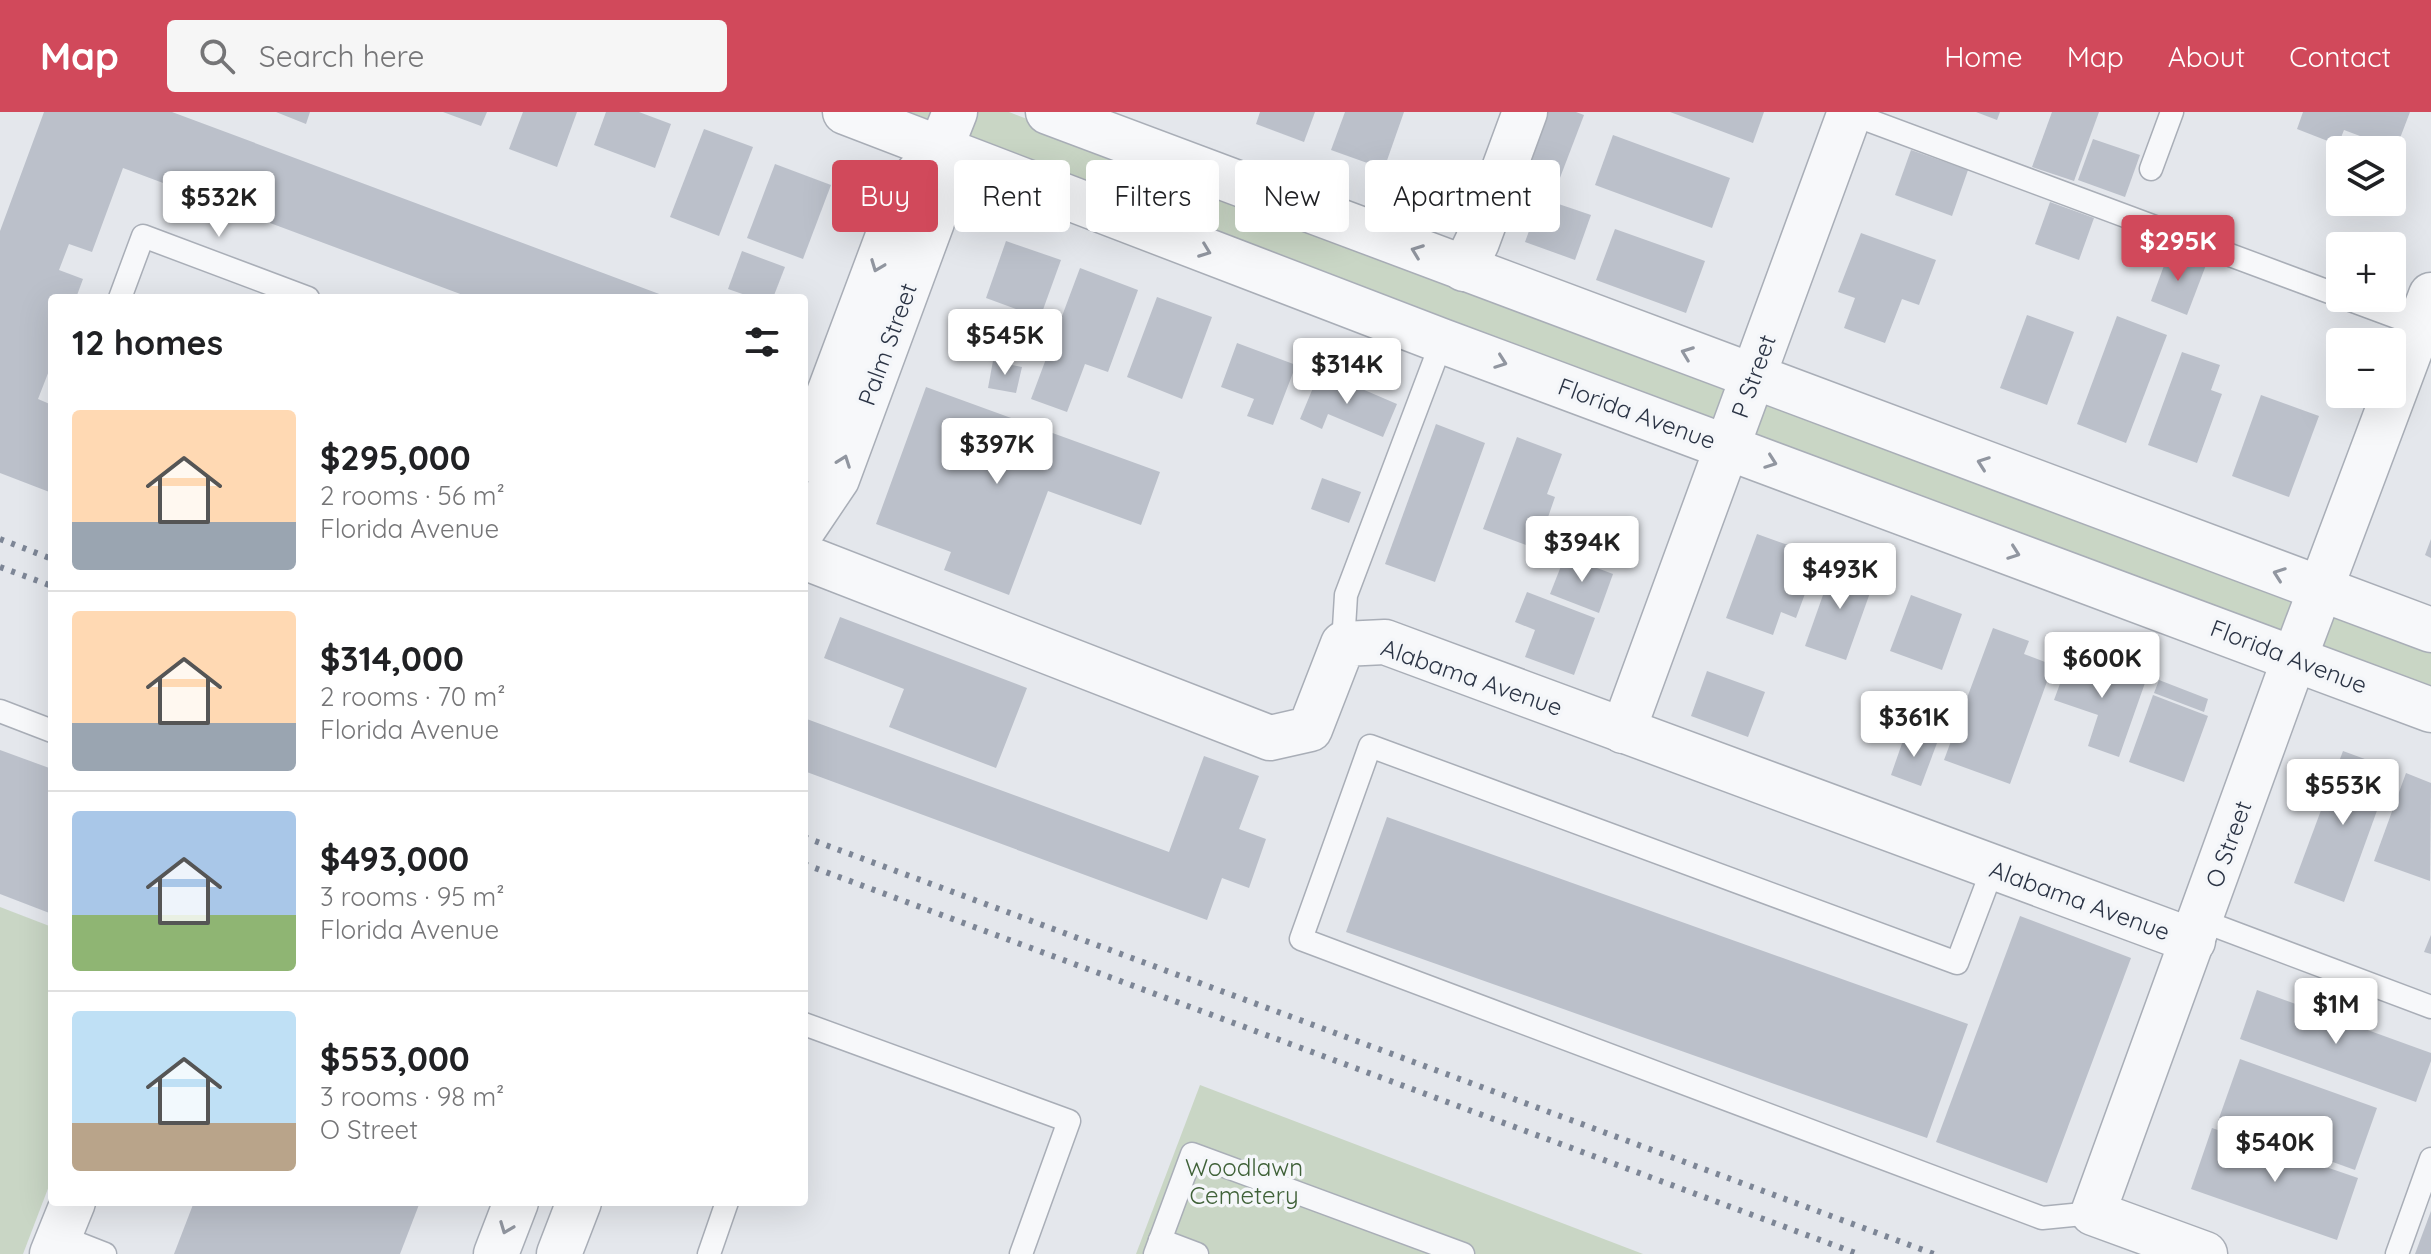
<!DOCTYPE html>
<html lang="en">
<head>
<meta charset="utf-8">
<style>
  :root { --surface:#fff; --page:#f6f6f6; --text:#202124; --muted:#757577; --line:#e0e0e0; --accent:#d1495b }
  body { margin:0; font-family:Quicksand,sans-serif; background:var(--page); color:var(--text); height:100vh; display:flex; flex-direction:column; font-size:30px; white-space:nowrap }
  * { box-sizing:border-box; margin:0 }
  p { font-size:26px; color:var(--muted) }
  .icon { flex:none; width:44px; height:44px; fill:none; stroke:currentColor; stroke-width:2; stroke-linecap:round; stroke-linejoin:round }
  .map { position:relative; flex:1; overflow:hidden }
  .sheet { position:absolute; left:48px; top:182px; width:760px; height:912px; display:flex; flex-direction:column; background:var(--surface); border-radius:8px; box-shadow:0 8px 32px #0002 }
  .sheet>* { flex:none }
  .top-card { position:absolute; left:832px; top:48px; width:760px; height:72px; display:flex; gap:16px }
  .buttons { position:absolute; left:2326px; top:24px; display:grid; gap:16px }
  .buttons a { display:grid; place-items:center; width:80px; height:80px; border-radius:8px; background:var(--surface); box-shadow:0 8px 32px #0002; font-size:40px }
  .price { position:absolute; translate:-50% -68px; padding:0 18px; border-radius:8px; background:#fff; color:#222; font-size:26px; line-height:52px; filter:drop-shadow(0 2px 4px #0008) }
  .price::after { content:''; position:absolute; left:50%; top:48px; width:24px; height:18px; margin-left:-12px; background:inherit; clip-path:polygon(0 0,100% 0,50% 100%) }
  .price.current { background:var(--accent); color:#fff }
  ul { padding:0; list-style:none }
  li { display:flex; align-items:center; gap:24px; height:200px; padding:0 24px }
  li+li { border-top:2px solid var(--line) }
  li span { display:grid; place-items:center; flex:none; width:224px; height:160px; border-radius:8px; color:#555 }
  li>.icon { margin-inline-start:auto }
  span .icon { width:96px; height:96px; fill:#fffc; stroke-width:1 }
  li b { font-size:34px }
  h2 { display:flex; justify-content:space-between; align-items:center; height:96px; padding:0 24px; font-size:34px }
  .chip { padding:0 28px; border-radius:8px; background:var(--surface); box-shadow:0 8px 32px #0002; font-size:28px; line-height:72px }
  .chip.current { background:var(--accent); color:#fff }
  header { display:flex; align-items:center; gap:48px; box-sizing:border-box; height:112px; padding:0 40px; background:var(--accent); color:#fff }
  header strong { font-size:38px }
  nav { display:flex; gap:44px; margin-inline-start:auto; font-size:28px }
  .search { width:560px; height:72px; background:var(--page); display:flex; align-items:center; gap:20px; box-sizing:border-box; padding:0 28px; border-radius:8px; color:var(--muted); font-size:30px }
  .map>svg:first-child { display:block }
</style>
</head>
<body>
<header>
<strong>Map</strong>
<div class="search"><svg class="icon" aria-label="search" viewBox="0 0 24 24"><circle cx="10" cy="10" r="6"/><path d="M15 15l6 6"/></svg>Search here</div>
<nav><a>Home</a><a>Map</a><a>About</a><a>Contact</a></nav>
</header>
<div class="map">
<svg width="2431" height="1142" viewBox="0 0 2431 1142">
  <rect width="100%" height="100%" fill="#e4e7ec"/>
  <g fill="#c9d6c5">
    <polygon points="888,0 1009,0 1671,253 2431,533 2431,579"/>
    <polygon points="0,795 52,815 52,1066 23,1142 0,1142"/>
    <polygon points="1200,973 1643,1142 1136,1142"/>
  </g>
  <g fill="#bbc0ca">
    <polygon points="44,0 172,0 670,186 471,186 123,56 92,140 69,132 59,158 83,167 76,186 52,186 52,251 38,287 52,293 52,381 0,361 0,119"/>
    <polygon points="276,0 310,0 306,12"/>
    <polygon points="443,0 487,0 481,14"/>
    <polygon points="523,0 577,0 557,55 509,37"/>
    <polygon points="606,0 639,0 671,12 655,56 594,33"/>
    <polygon points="1260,0 1315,0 1304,30 1256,12"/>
    <polygon points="1345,0 1404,0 1384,57 1331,38"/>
    <polygon points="1547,0 1576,0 1584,3 1558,71 1525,59"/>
    <polygon points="1670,0 1764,0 1753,31"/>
    <polygon points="1976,0 2000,0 1997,8"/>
    <polygon points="2052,0 2099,0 2074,69 2032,55"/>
    <polygon points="2303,0 2410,0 2392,47 2392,38 2356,38 2360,24 2344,18 2338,33 2297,17"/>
    <polygon points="704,17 753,35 719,124 670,105"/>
    <polygon points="1613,23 1730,66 1712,116 1595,73"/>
    <polygon points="2093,27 2140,43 2125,85 2078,68"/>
    <polygon points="1911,38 1968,58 1952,104 1895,83"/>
    <polygon points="775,52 831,73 803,147 747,126"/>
    <polygon points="1541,86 1591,103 1575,148 1525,130"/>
    <polygon points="2050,90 2094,106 2079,148 2035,132"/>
    <polygon points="1615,117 1705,149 1686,201 1596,168"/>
    <polygon points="1861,121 1936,148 1919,193 1902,187 1885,231 1844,216 1855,186 1838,180"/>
    <polygon points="1006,129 1061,148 1040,206 986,186"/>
    <polygon points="742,139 785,155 773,186 754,186 728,177"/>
    <polygon points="2169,140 2206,153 2187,203 2151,189"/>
    <polygon points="1080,156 1138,178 1108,260 1085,252 1067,300 1031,287"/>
    <polygon points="1157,185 1212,205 1182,287 1127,265"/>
    <polygon points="2027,203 2074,220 2047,293 2000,276"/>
    <polygon points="2117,204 2167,223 2126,331 2077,312"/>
    <polygon points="1237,231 1296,253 1273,313 1247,304 1254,287 1221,275"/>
    <polygon points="2182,240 2220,253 2211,278 2222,282 2197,351 2148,333"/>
    <polygon points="993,249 1022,255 1016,281 988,276"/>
    <polygon points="1320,259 1397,292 1383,325 1328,302 1322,317 1300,307"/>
    <polygon points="926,275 1160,360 1141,413 1048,379 1009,483 944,458 951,440 876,412"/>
    <polygon points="2261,283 2319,304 2289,385 2232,364"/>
    <polygon points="1436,312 1485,331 1435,470 1385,452"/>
    <polygon points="1517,325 1562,342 1547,382 1555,385 1537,437 1483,417"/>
    <polygon points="1322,366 1361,380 1349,411 1311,397"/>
    <polygon points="1757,422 1819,444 1796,506 1781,500 1773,523 1726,506"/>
    <polygon points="2431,427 2431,446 2425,443"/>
    <polygon points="1565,444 1613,462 1599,501 1550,482"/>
    <polygon points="1835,449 1876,464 1846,548 1805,534"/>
    <polygon points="1527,480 1595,506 1574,563 1525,545 1535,518 1515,510"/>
    <polygon points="1911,483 1962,502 1942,558 1890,539"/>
    <polygon points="840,505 1027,576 996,656 889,615 904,577 824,546"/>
    <polygon points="1993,516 2029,529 2024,542 2053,553 2010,672 1944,648"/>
    <polygon points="2071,542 2146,568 2119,645 2088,634 2098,603 2054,588"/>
    <polygon points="1707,559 1765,580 1748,625 1691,604"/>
    <polygon points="2159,568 2208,587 2204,600 2154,581"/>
    <polygon points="2153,583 2208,604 2184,670 2129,650"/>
    <polygon points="804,606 1169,740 1204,644 1259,664 1239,717 1266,727 1249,776 1222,766 1207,808 804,659"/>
    <polygon points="1906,620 1937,631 1921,674 1891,663"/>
    <polygon points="0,638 52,657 52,802 0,782"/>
    <polygon points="2343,639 2392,657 2344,790 2294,771"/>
    <polygon points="2406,661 2431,671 2430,769 2374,749"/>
    <polygon points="1387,705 1968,912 1927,1026 1346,820"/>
    <polygon points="2020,804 2131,846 2047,1071 1936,1030"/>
    <polygon points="2431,823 2431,842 2424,840"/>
    <polygon points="2257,878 2431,941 2431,949 2416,990 2240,927"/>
    <polygon points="2240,947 2377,996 2355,1058 2218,1009"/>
    <polygon points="2212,1016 2358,1066 2337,1128 2191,1077"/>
    <polygon points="194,1090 420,1090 400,1142 174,1142"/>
    <polygon points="2431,1099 2431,1142 2415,1142"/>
  </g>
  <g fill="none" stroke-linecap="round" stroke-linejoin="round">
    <g stroke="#a9aeb7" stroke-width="25">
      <g id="service">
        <polyline points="1849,1 2340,184"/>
        <polyline points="2151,57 2172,0"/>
        <polyline points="120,186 143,124 308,186"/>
        <polyline points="2345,186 2426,216"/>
        <polyline points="1343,532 1346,483 1442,229"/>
        <polyline points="0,599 52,619"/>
        <polyline points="1993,756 1957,851 1370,634 1301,827 2042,1106 2093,1101"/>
        <polyline points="2200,808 2431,895"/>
        <polyline points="804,912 1069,1009 1021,1142"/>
        <polyline points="59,1124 105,1142"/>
        <polyline points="1160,1128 1197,1142"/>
        <polyline points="709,1142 727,1090"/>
        <polyline points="1155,1142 1192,1042 1463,1142"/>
        <polyline points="2397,1142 2431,1047"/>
      </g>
    </g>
    <g stroke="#a9aeb7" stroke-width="47">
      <g id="minor">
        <polyline points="845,0 1442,229 2431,598"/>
        <polyline points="1048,0 2431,518"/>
        <polyline points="1464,157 1477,130 1525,0"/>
        <polyline points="804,348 898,97 916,64 940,38"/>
        <polyline points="804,416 837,367 932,110 942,74 940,38 955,0"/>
        <polyline points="804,445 1270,626 1310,617 1343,532 1385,530 2193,829"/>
        <polyline points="1623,619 1850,0"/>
        <polyline points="52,1142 73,1090"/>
        <polyline points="496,1142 516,1090"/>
        <polyline points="559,1142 579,1090"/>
        <polyline points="2205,1142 2093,1101 2295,545 2431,183"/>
      </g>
    </g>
    <use href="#service" stroke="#f7f8fa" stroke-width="22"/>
    <use href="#minor" stroke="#f7f8fa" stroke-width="44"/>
    <g stroke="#7d8696" stroke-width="6" stroke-dasharray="4 8" stroke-linecap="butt">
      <polyline points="0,427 52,447"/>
      <polyline points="0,455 52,474"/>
      <polyline points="804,725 1934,1142"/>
      <polyline points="804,752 1858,1142"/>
    </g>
  </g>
  <defs><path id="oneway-chevron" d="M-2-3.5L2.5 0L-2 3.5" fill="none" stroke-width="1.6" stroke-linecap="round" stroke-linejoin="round" transform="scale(2)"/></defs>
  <g stroke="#9196a0">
    <use href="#oneway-chevron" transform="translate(1205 139) rotate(21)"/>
    <use href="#oneway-chevron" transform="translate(1417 139) rotate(-159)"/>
    <use href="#oneway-chevron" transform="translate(877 154) rotate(111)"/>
    <use href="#oneway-chevron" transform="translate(1687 241) rotate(-159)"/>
    <use href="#oneway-chevron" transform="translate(1501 250) rotate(20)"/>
    <use href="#oneway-chevron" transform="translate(844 349) rotate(-70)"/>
    <use href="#oneway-chevron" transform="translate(1771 350) rotate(20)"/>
    <use href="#oneway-chevron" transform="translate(1983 351) rotate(-160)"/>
    <use href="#oneway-chevron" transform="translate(2014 441) rotate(20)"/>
    <use href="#oneway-chevron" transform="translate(2279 462) rotate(-160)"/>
    <use href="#oneway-chevron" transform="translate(506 1116) rotate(111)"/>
  </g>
  <g text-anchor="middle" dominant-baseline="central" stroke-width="7" stroke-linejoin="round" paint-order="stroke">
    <g font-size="24" fill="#2b3445" stroke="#f4f6f9">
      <text transform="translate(887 232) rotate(-70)">Palm Street</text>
      <text transform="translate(1753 264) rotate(-70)">P Street</text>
      <text transform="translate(1637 301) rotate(20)">Florida Avenue</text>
      <text transform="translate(2289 544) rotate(21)">Florida Avenue</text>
      <text transform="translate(1472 565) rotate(19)">Alabama Avenue</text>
      <text transform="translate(2228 732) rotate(-70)">O Street</text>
      <text transform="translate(2080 788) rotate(20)">Alabama Avenue</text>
    </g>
    <g font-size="24" fill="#3f6138" stroke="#f4f6f9">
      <text x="1244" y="1055">Woodlawn<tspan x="1244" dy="28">Cemetery</tspan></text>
    </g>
  </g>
</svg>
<div class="buttons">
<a><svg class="icon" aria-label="layers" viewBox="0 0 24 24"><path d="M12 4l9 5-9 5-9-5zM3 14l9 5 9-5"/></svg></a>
<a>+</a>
<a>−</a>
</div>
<b class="price" style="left:219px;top:127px">$532K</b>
<b class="price current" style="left:2178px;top:171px">$295K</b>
<b class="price" style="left:1005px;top:265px">$545K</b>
<b class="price" style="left:1347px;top:294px">$314K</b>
<b class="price" style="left:997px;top:374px">$397K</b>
<b class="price" style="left:1582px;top:472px">$394K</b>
<b class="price" style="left:1840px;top:499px">$493K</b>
<b class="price" style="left:2102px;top:588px">$600K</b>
<b class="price" style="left:1914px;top:647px">$361K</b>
<b class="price" style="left:2343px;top:715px">$553K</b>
<b class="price" style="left:2336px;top:934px">$1M</b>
<b class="price" style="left:2275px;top:1072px">$540K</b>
<div class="top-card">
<a class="chip current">Buy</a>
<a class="chip">Rent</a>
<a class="chip">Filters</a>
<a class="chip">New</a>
<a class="chip">Apartment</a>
</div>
<section class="sheet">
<h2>12 homes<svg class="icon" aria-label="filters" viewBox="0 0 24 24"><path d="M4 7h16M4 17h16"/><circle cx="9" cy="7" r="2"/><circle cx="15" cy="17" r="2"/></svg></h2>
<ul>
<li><span style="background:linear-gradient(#ffd9b3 70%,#9aa5b1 0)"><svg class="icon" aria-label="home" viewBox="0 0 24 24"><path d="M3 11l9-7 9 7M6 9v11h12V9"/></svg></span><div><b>$295,000</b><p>2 rooms · 56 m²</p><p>Florida Avenue</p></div></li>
<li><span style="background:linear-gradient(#ffd9b3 70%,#9aa5b1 0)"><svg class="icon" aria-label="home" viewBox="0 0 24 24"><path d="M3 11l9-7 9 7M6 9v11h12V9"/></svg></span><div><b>$314,000</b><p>2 rooms · 70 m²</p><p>Florida Avenue</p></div></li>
<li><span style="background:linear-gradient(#a9c7e8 65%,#8fb573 0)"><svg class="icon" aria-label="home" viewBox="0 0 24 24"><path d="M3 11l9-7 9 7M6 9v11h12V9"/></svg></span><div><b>$493,000</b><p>3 rooms · 95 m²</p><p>Florida Avenue</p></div></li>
<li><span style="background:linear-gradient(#bfe0f5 70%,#b9a48a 0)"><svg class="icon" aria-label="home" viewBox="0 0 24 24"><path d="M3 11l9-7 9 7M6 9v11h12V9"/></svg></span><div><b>$553,000</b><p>3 rooms · 98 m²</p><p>O Street</p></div></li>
</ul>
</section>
</div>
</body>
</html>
